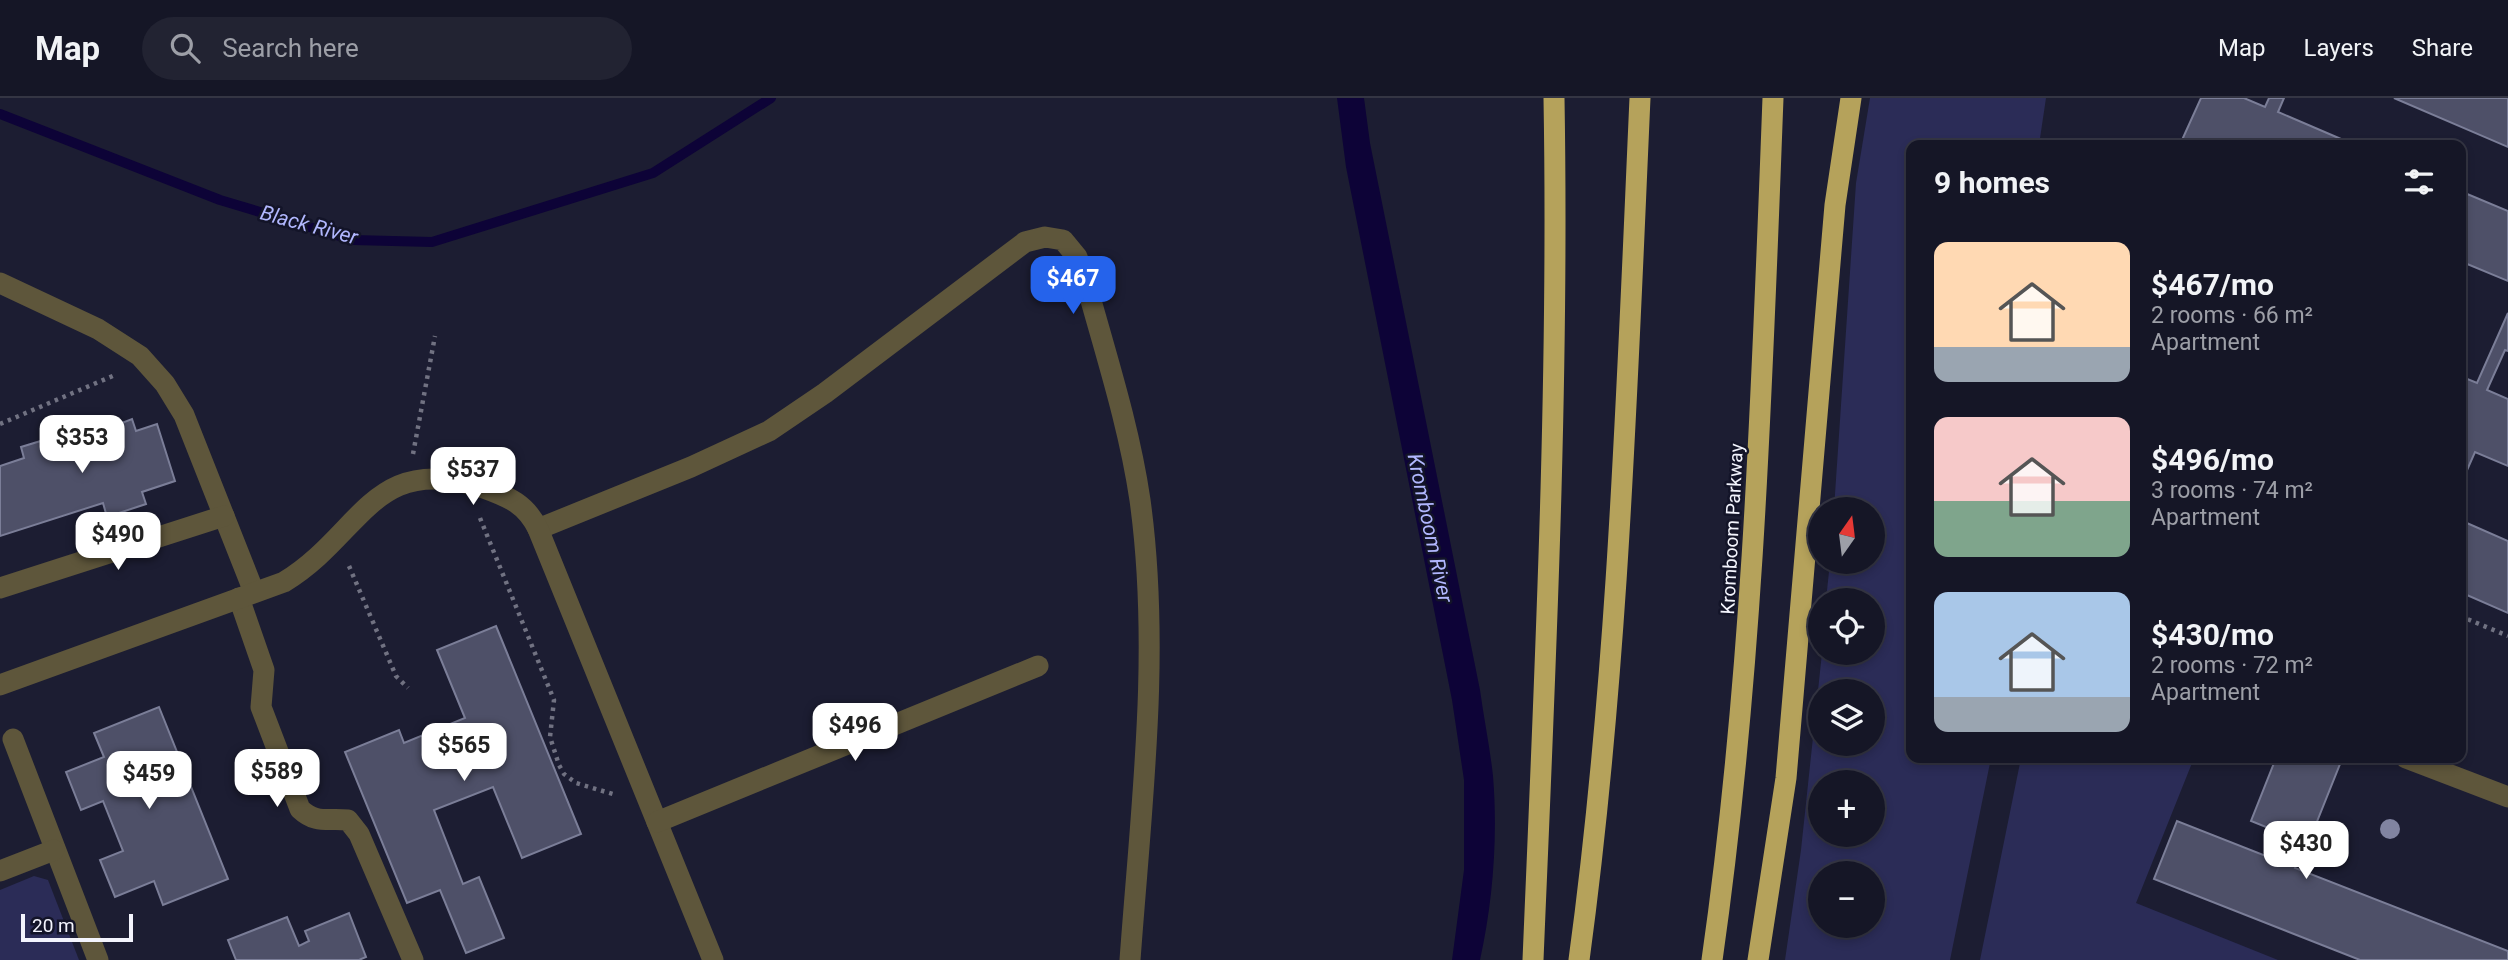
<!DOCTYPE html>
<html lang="en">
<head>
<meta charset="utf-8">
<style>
  :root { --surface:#151626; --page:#222332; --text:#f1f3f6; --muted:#9d9fa7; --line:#343543; --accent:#2563eb }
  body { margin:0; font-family:Roboto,sans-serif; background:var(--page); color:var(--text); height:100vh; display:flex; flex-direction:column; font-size:26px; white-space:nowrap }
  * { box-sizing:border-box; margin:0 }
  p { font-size:23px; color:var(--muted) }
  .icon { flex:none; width:38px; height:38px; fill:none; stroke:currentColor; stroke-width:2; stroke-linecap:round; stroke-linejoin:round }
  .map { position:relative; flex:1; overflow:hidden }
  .drawer { position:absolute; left:1906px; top:42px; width:560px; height:623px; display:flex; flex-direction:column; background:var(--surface); border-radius:14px; box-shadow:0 4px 10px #0003,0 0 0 2px var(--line) }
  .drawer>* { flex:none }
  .needle { width:46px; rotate:14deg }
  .tools { position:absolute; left:1808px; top:399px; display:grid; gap:14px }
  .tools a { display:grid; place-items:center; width:77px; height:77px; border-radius:50%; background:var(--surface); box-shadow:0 4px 10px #0003,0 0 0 2px var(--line); font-size:35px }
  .scale { position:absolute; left:21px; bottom:18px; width:112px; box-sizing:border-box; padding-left:7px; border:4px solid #f3f4fd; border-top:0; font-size:19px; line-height:24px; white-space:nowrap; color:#f3f4fd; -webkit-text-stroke:5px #131428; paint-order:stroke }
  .price { position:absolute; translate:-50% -60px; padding:0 16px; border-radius:14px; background:#fff; color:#222; font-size:23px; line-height:46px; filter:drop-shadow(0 2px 4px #0008) }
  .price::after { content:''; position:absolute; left:50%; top:42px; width:21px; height:16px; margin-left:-10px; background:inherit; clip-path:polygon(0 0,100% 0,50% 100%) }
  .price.on { background:var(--accent); color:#fff }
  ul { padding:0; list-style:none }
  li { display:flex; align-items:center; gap:21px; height:175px; padding:0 28px }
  li span { display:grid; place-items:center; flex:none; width:196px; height:140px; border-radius:14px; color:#555 }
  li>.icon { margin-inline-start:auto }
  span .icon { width:84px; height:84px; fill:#fffc; stroke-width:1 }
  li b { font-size:30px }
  h2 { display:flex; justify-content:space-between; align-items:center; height:84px; padding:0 28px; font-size:30px }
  header { display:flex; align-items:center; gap:42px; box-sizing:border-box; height:98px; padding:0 35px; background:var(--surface); border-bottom:2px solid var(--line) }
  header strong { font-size:33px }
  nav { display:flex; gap:38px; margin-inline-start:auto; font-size:24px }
  .search { width:490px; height:63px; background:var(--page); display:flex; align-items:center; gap:18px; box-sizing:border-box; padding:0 24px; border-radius:38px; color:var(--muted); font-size:26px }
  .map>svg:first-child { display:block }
</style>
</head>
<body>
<header>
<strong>Map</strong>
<div class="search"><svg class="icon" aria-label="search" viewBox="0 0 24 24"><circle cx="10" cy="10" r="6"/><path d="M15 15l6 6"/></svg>Search here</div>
<nav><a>Map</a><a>Layers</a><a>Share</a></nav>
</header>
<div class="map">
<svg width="2508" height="862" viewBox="0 0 2508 862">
  <rect width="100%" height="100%" fill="#1c1d32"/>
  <g fill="#2b2c57" fill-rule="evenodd">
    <path d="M 1870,0 L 2046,0 L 2039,47 L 1911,47 L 1911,660 L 1991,660 L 1950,862 L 1785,862 L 1801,752 L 1822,555 L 1872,555 L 1872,502 L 1826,502 L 1830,464 L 1872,464 L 1872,411 L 1834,411 L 1856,85 ZM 1820,593 L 1872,593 L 1872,646 L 1820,646 ZM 1820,684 L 1872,684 L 1872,737 L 1820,737 ZM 1820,775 L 1872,775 L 1872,828 L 1820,828 Z"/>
    <polygon points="2021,660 2194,660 2136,805 2278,862 1980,862"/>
    <polygon points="34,778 48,782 79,862 0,862 0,792"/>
  </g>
  <path fill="#0d0337" d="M 1337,0 L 1364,0 L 1370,45 L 1480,592 C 1484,621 1490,650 1493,678 C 1498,739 1493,803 1480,862 L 1452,862 L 1464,772 L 1464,682 L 1452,602 L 1346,69 Z"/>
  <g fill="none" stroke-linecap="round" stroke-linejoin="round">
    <polyline stroke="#0d0337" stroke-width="10" points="0,16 220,102 353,142 432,144 653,75 771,0"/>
  </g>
  <g fill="#4e5068" stroke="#7b7e98" stroke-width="2">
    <polygon points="2201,0 2244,0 2265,9 2269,0 2284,0 2278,14 2355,47 2194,47 2182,42"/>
    <polygon points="2394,0 2508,0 2508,49"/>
    <polygon points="2460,93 2508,113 2508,183 2460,163"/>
    <polygon points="2508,215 2508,253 2505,252 2487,292 2508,301 2508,368 2475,354 2460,388 2460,278 2477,285"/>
    <polygon points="132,321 136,333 157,326 175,383 142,394 146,406 107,419 103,405 0,438 0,368 24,360 21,349 70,334 73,344"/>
    <polygon points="2460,422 2508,443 2508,515 2460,494"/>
    <polygon points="496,528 581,736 522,760 493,689 434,712 463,786 479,779 504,840 466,855 440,792 407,805 345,654 399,632 404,645 465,620 437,552"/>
    <polygon points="159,609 228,781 163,807 154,783 115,799 100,762 123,753 103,703 81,712 66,674 104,659 94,635"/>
    <polygon points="2276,660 2324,660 2340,666 2308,746 2305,744 2295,770 2508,853 2508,862 2360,862 2154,781 2177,723 2281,764 2291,739 2251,723"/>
    <polygon points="349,815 366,859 359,862 236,862 228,842 287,819 299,848 309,843 305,833"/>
  </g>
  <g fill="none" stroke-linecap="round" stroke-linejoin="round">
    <g stroke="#717282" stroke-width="4.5" stroke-dasharray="3.5 5" stroke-linecap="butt">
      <polyline points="0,326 115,277"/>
      <polyline points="413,356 435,238"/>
      <polyline points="480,420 554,602 550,639 559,667 564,676 576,685 616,697"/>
      <polyline points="349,468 396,578 408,590"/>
      <polyline points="2460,518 2508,538"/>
    </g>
    <polyline stroke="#5e563b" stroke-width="21" points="2406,660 2508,699"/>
    <g stroke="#5e563b" stroke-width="21">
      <polyline points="0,185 98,231 140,258 165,286 184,317 254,494"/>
      <path d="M 538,431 L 691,369 L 769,333 L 825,295 L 1025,144 L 1045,139 L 1063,142 L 1077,159 L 1085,181 C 1105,254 1129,327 1140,402 C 1161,554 1141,710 1130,862"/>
      <polyline points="0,490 224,418"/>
      <path d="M 239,500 L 264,572 L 261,609 L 300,711 C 316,726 327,720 348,722 L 359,736 L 413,862"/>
      <path d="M 0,587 L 284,484 C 363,436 372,353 484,390 C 509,399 526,406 538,431 L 713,862"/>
      <polyline points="13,641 98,862"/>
      <polyline points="657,724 1038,568"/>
      <polyline points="0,773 54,752"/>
    </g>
    <g stroke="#b5a25b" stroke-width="21">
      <path d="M 1533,862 C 1545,575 1559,287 1554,0"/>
      <path d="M 1579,862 C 1618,575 1627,289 1640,0"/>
      <path d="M 1712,862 C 1753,576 1762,288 1773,0"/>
      <polyline points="1758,862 1786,680 1835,107 1851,0"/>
    </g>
  </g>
  <circle fill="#8184a1" cx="2390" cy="731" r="10"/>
  <g text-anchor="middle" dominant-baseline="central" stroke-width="5" stroke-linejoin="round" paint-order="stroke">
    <g font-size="19" fill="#f3f4fd" stroke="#131428">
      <text transform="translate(1732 431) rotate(-87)">Kromboom Parkway</text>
    </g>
    <g font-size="21" font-style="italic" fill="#b1b7fe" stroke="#131428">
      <text transform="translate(309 127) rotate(15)">Black River</text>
      <text transform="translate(1430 430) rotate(78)">Kromboom River</text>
    </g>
  </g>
</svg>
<div class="tools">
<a><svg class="needle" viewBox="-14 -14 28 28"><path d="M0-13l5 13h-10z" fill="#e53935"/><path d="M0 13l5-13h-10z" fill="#9d9fa7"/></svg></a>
<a><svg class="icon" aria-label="locate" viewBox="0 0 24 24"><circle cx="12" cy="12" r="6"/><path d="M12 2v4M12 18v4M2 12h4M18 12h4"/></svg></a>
<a><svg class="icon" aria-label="layers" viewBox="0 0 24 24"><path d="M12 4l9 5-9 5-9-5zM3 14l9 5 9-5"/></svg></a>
<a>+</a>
<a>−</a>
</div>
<div class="scale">20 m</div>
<b class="price on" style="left:1073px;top:218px">$467</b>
<b class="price" style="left:82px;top:377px">$353</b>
<b class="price" style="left:473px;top:409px">$537</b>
<b class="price" style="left:118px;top:474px">$490</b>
<b class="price" style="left:855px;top:665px">$496</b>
<b class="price" style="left:464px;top:685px">$565</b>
<b class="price" style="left:277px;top:711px">$589</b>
<b class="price" style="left:149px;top:713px">$459</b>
<b class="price" style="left:2306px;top:783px">$430</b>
<section class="drawer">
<h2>9 homes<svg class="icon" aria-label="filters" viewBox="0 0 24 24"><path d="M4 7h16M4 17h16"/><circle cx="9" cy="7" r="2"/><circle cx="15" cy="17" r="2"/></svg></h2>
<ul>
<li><span style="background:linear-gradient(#ffd9b3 75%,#9aa5b1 0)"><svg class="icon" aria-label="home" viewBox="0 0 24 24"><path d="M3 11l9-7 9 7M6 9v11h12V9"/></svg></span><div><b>$467/mo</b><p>2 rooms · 66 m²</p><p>Apartment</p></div></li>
<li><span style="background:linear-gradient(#f6c9c9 60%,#7fa58c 0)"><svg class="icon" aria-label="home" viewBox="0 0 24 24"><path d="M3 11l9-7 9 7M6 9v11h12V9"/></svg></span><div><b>$496/mo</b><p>3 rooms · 74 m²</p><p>Apartment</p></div></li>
<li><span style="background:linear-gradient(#a9c7e8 75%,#9aa5b1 0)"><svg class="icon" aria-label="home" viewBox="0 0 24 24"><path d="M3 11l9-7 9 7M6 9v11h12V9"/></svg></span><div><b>$430/mo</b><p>2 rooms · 72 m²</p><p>Apartment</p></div></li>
</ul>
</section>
</div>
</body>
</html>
